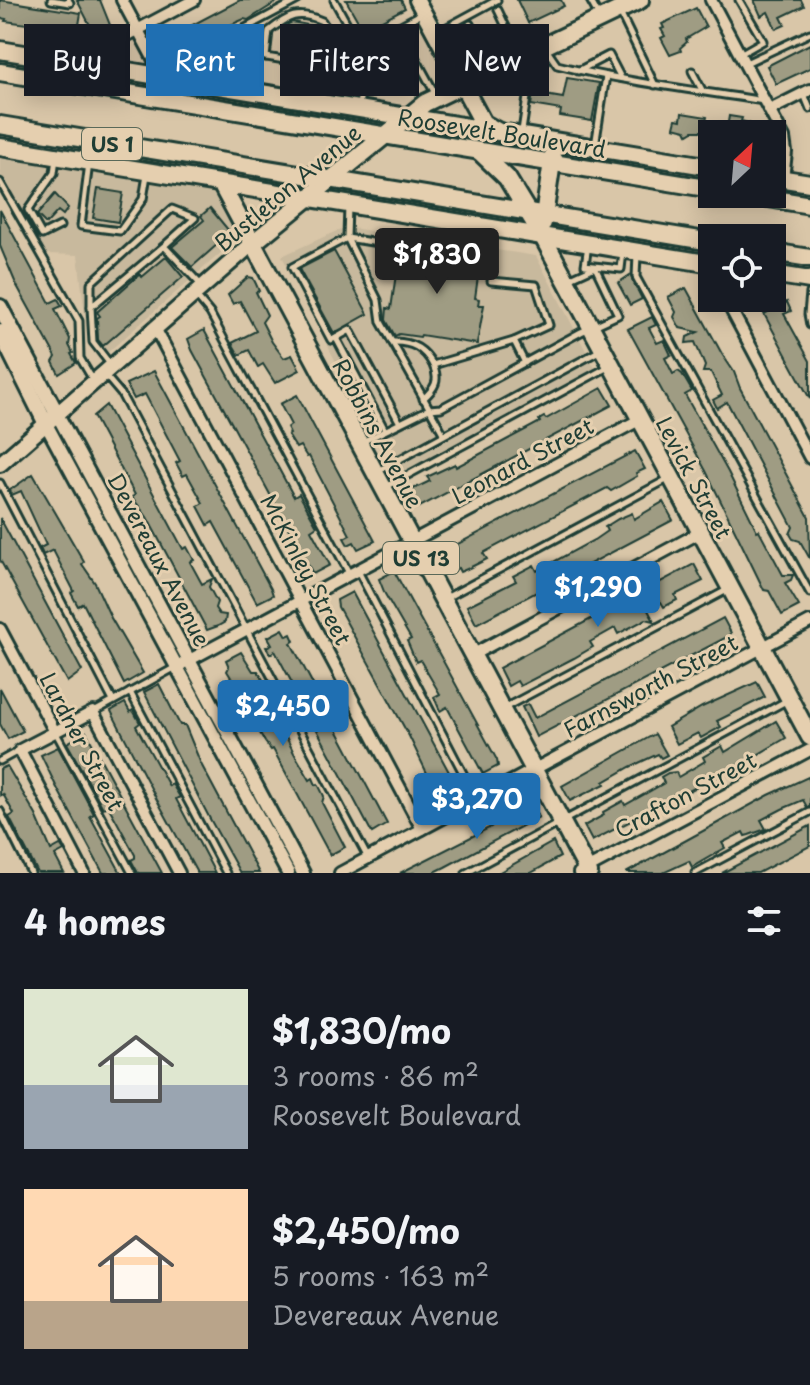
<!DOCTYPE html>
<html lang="en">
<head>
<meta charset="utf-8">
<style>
  :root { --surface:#171b24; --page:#242831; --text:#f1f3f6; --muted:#9ea1a6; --accent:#1f6fb2 }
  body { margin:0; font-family:"Playpen Sans",sans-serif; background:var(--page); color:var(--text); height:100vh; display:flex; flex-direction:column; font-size:30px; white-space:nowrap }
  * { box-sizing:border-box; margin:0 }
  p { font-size:26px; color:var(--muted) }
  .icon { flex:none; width:44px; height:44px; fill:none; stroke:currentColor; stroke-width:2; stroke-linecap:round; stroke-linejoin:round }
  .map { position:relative; height:873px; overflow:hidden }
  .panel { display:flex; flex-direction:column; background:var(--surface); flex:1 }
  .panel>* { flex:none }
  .top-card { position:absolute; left:24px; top:24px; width:762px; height:72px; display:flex; gap:16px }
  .needle { width:52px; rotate:26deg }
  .fabs { position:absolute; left:698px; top:120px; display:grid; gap:16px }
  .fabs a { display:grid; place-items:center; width:88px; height:88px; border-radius:0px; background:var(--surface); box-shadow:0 4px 20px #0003; font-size:40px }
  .price { position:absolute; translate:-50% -68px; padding:0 18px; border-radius:8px; background:var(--accent); color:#fff; font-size:26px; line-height:52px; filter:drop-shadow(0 2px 4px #0008) }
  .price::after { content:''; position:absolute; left:50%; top:48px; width:24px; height:18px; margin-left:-12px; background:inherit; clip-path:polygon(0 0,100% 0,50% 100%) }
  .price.current { background:#222; color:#fff }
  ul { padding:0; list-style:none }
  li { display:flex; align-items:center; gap:24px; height:200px; padding:0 24px }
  li span { display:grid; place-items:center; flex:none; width:224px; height:160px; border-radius:0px; color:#555 }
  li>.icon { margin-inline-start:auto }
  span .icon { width:96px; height:96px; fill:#fffc; stroke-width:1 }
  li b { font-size:34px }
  h2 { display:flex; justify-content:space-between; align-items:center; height:96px; padding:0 24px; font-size:34px }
  .pill { padding:0 28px; border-radius:0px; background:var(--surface); box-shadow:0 4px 20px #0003; font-size:28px; line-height:72px }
  .pill.current { background:var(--accent); color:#fff }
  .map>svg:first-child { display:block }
</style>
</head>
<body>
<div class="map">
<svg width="810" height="873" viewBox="0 0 810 873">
  <rect width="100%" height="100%" fill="#d9c6a8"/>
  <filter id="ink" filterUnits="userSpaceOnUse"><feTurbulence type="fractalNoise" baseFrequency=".0125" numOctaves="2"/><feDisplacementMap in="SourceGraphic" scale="16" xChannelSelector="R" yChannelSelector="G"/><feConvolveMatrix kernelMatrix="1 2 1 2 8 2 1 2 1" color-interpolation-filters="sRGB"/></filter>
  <g filter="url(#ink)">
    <g fill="#c8b99d">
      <polygon points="0,158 213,193 240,236 99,360 88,343 78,255 46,254 0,173"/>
      <polygon points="352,228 536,256 596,370 394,476 282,256 339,230"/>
    </g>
    <g fill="#9f9c83" stroke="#1f3d34" stroke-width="2">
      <polygon points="0,0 81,13 78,31 5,21 6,19 0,18"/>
      <polygon points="77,0 100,0 110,25 94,33"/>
      <polygon points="240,0 280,0 248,20 244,19 226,27 220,31 222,34 215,38 214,35 181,52 183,56 167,54 160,42"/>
      <polygon points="346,0 401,0 405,8 363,30"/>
      <polygon points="517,0 561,0 564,6 528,23"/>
      <polygon points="754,0 801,0 804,6 781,17 785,25 776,29 768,12 761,16"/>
      <polygon points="696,8 706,27 686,39 687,42 680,48 681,51 670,55 661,38 665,36 661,29 664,28 662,24"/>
      <polygon points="292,22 319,27 316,48 285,42 288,24"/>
      <polygon points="394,35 405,56 380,68 371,51"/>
      <polygon points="810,44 810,68 776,84 767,66"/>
      <polygon points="567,78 599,83 592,121 560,116 561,110 531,105 533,93 563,98"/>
      <polygon points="682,113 707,117 704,131 693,131 688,134 686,130 674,127 676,119 681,120"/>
      <polygon points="729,116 742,118 741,121 749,123 748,126 767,130 767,134 722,134 727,128"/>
      <polygon points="98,189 123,193 118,222 93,218"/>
      <polygon points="55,194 68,208 63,215 58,211 46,224 37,215"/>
      <polygon points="210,208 229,231 228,235 192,267 172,247 204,220 201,216"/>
      <polygon points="0,210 50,303 58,299 62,306 55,309 70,339 69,345 73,353 71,354 76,363 59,374 53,362 56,357 16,284 0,246"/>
      <polygon points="416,245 481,255 475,298 479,299 478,305 484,305 477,344 421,335 420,337 399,334 395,336 386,320 387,308 391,309 398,260 404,257 414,258"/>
      <polygon points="334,251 368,314 334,333 299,269"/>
      <polygon points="166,257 183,277 103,346 98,340 97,318 100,316 97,312 140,274 142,277"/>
      <polygon points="630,275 642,299 630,305 618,283"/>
      <polygon points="248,277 253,278 256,284 259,291 256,292 267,315 262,322 272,342 284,358 292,355 300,370 275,383 263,364 258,367 249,350 239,355 232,343 256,331 240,301 233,304 228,295"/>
      <polygon points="686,288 722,354 734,372 740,388 809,517 810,559 800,541 793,539 790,534 793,527 727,402 717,408 713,400 722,395 719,389 711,372 703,372 705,366 695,342 686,343 687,337 698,332 680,328 674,317 676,312 668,297"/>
      <polygon points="787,302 791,311 784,314 810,361 810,399 764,314"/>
      <polygon points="652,317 656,325 649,328 657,343 664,340 671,355 665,358 673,374 678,371 682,374 692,391 685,395 728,472 757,531 759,530 783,575 793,575 791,580 785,583 799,606 782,615 769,591 764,590 706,471 628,329"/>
      <polygon points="204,330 294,497 299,494 317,526 311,530 330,565 313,574 192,350 188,339"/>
      <polygon points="154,371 271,589 273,595 257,603 213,522 208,525 198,506 203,503 187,474 183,476 176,463 180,461 145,394 134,399 126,384"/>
      <polygon points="602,388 612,405 416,509 407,492 430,481 427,477 455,464 456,467 540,422 539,420 544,417 546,419"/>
      <polygon points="297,395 375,541 358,549 354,542 348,545 344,538 350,535 309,456 307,457 300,446 296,448 288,435 290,434 287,428 291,425 280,404"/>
      <polygon points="106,405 183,549 187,547 194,560 190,562 202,584 212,579 209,587 217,602 215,608 219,614 226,615 225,622 218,626 207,630 147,517 132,497 135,495 93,416"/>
      <polygon points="635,451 645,469 636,473 637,476 611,491 607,488 483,553 487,559 467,569 460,572 458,568 449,573 440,555 448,549"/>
      <polygon points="33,474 80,555 84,562 82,564 95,583 111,618 143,673 124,684 83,603 78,606 71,593 74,591 53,550 43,555 40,548 46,545 21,491 12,495 10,490"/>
      <polygon points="663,502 673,520 476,624 467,606 516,581 513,576 534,565 537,571 594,540 607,531 605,527 618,519 632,513 634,519"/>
      <polygon points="0,518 82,671 67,682 0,560"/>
      <polygon points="694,564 703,581 675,595 677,600 664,607 661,602 648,610 654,621 646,619 618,634 615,628 590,642 593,647 574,658 520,686 517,681 508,686 499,668"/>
      <polygon points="394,571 497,760 498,766 483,774 447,707 440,711 434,697 440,694 420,660 416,662 407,641 411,639 385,594 379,579"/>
      <polygon points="352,592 456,785 457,788 441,796 438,796 409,736 338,607 337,600"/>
      <polygon points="723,618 731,633 727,637 536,737 522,707 528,704 535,718"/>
      <polygon points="283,629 287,636 291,634 294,641 291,643 387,824 372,833 275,651 270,654 266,647 272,644 268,637"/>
      <polygon points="241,652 253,671 258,671 275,701 270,704 294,753 310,780 313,778 316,785 318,784 324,796 322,803 345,847 330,855 273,749 271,750 265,742 248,712 251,710 227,671 229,667 226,660"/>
      <polygon points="757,682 765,697 717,721 721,727 701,738 698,733 677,744 668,727 702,707"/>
      <polygon points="159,684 180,725 185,725 201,764 259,873 240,873 210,819 144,692"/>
      <polygon points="0,688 23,731 8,739 0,724"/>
      <polygon points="125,703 130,712 133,710 140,723 136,726 169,786 172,784 180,797 176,799 215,873 197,873 157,800 111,711"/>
      <polygon points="776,721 786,738 747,761 592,841 584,826 604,815 603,812 623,801 625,805 664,783 661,777 668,773 676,772 678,777 705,761 703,757 722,746 725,752"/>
      <polygon points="86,732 115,786 162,873 138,873 131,860 135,858 135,855 116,820 108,806 103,808 67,743"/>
      <polygon points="655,734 667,755 661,758 658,754 630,767 604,782 605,784 570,801 562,786"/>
      <polygon points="58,747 94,814 90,816 121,873 103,873 56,786 41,755"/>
      <polygon points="7,766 36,815 51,850 60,845 64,851 55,856 64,873 38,873 9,817 14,814 3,794 0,796 0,769"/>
      <polygon points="808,777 810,781 810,807 807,807 803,800 782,809 761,820 766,829 749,835 745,836 743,832 722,843 725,848 692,867 689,861 663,873 626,873 769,795"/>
      <polygon points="532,804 539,817 445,867 433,873 400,873 491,827 498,819 515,810 517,812"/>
      <polygon points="810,826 810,846 758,873 722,873"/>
      <polygon points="553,842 560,857 549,863 531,873 498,873"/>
    </g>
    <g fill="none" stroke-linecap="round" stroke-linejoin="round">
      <g stroke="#1f3d34" stroke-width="11">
        <g id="service">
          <polyline points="51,0 70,3 68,0"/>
          <polyline points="334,0 360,47 364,75"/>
          <polyline points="590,0 600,18"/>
          <polyline points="739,0 763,41 740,54"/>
          <polyline points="498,10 530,77 522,131"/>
          <polyline points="621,15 655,85"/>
          <polyline points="470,24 478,40 506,27"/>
          <polyline points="398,26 436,95"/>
          <polyline points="436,33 497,0"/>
          <path d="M 546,49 L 557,65 C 625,82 695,90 764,101"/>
          <path d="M 266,57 L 269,31 C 288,16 298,10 322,21 L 330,33 L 330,49"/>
          <polyline points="746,63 810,33"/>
          <polyline points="578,71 609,55 621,78"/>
          <polyline points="692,71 702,90"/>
          <polyline points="185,77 187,61 191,57 298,0"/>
          <polyline points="202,82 206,60 218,52 230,51 327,67"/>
          <polyline points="804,94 810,109"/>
          <polyline points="322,98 330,49 360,47 421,14"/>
          <polyline points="359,105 364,75 384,78 419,64"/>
          <polyline points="595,146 606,76"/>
          <polyline points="56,158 54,173 28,210 42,235 60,226"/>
          <polyline points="89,163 81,226 120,231 143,199 147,175"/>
          <polyline points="0,182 79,321 80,358 93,380"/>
          <polyline points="348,206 347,238 378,300 381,322 443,433"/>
          <polyline points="588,245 585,265 621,269 623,252"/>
          <polyline points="164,246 91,307 91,283 172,209 195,218 164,246 202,286"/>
          <polyline points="637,255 636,277 810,593"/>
          <polyline points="491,281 536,285 549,325 514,341"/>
          <polyline points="810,293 808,314 810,325"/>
          <polyline points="195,295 210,313 349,573"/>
          <polyline points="91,307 93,342 110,364"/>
          <polyline points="336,338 350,330 400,423"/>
          <path d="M 392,342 C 411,341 424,348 433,365"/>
          <polyline points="104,374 121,394 368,858"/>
          <path d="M 423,399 C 435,388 440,381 433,365 L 514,341 L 525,363"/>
          <polyline points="385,430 336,338 331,340 292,267 347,238 403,247"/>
          <polyline points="360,443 429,409 441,408 581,332 618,315 595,267 571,278"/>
          <polyline points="376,472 599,351"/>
          <polyline points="0,483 113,701"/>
          <polyline points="384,488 608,367"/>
          <polyline points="358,571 477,800"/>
          <polyline points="444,599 668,479"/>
          <polyline points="130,692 226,873"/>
          <polyline points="506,707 727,590"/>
          <polyline points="94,712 176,667"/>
          <polyline points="56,733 132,873"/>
          <polyline points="0,761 20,750"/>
          <polyline points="0,811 31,873"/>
          <polyline points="466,873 786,701"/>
          <polyline points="695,873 810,812"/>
        </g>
      </g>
      <g stroke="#1f3d34" stroke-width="16">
        <g id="minor">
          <polyline points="122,0 163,77"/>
          <polyline points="711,0 784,138 786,152 783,179"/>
          <polyline points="77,62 194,0"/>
          <polyline points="770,110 810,90"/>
          <polyline points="725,298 810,458"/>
          <polyline points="155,328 422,829"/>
          <polyline points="0,629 55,732"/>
          <polyline points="472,655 699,533"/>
          <polyline points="182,664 639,420"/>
          <polyline points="84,873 20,750 93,712 179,873"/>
          <polyline points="340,873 810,622"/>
          <polyline points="579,873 810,750"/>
        </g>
      </g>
      <g stroke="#1f3d34" stroke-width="18">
        <g id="tertiary">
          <polyline points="57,414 303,873"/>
          <polyline points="46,424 288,873"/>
        </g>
      </g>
      <g stroke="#1f3d34" stroke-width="20">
        <g id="secondary">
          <polyline points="417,0 462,84"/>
          <polyline points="0,307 57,414"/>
          <polyline points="0,332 46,424"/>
          <polyline points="0,464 253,243"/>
        </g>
      </g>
      <g stroke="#1f3d34" stroke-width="22">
        <g id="primary">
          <polyline points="462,84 483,123 499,132"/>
          <polyline points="253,243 425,103 640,0"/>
        </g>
      </g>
      <g stroke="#1f3d34" stroke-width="22">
        <g id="trunk">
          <polyline points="0,50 712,167"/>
          <polyline points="0,72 712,189"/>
          <polyline points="0,125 712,242"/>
          <polyline points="0,147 712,264"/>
          <polyline points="479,151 507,178 543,237 810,737"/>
          <polyline points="772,177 810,183"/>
          <polyline points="221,184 589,873"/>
          <polyline points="745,194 810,205"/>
          <polyline points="543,223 553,155"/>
          <polyline points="772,252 810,258"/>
          <polyline points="772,274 810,280"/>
        </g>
      </g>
      <use href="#service" stroke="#e5cfaf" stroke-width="5"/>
      <use href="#minor" stroke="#e5cfaf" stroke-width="10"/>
      <use href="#tertiary" stroke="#e5cfaf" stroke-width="12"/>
      <use href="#secondary" stroke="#e5cfaf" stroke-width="14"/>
      <use href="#primary" stroke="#e5cfaf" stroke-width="16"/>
      <use href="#trunk" stroke="#e5cfaf" stroke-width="16"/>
    </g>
  </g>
  <g text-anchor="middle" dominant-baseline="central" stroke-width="6" stroke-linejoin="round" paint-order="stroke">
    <g fill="#e5cfaf" stroke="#5a6959" stroke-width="2">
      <rect x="82" y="128" width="60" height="32" rx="6"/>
      <rect x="383" y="542" width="76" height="32" rx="6"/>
    </g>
    <g font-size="20" font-weight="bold" fill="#1f3d34">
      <text x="112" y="144">US 1</text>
      <text x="421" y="558">US 13</text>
    </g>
    <g font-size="22" fill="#1f3d34" stroke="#e5cfaf">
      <text transform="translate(502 132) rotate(9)">Roosevelt Boulevard</text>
      <text transform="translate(287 187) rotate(-40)">Bustleton Avenue</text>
      <text transform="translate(379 433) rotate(62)">Robbins Avenue</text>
      <text transform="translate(522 460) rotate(-28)">Leonard Street</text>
      <text transform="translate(695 477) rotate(62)">Levick Street</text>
      <text transform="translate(160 559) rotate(62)">Devereaux Avenue</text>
      <text transform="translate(307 569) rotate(62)">McKinley Street</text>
      <text transform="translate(650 685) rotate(-28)">Farnsworth Street</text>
      <text transform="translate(83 741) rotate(62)">Lardner Street</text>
      <text transform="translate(685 794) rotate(-28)">Crafton Street</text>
    </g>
  </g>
</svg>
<div class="fabs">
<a><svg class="needle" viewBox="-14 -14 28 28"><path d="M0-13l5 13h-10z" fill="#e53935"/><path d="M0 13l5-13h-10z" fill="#9ea1a6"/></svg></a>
<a><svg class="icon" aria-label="locate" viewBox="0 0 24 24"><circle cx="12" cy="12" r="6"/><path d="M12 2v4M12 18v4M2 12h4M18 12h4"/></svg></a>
</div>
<b class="price current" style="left:437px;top:296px">$1,830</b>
<b class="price" style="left:598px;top:629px">$1,290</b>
<b class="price" style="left:283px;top:748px">$2,450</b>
<b class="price" style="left:477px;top:841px">$3,270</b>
<div class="top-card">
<a class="pill">Buy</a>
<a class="pill current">Rent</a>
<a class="pill">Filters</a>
<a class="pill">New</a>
</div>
</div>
<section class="panel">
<h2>4 homes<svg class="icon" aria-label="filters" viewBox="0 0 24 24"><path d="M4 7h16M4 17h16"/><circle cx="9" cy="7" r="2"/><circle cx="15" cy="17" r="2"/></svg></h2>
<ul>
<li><span style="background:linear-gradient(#dfe7d0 60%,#9aa5b1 0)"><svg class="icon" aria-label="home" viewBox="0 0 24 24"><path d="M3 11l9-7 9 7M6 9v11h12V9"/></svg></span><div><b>$1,830/mo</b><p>3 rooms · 86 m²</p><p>Roosevelt Boulevard</p></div></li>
<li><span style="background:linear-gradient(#ffd9b3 70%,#b9a48a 0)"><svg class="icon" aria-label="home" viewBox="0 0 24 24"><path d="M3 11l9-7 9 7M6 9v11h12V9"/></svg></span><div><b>$2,450/mo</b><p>5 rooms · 163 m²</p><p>Devereaux Avenue</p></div></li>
</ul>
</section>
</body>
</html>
